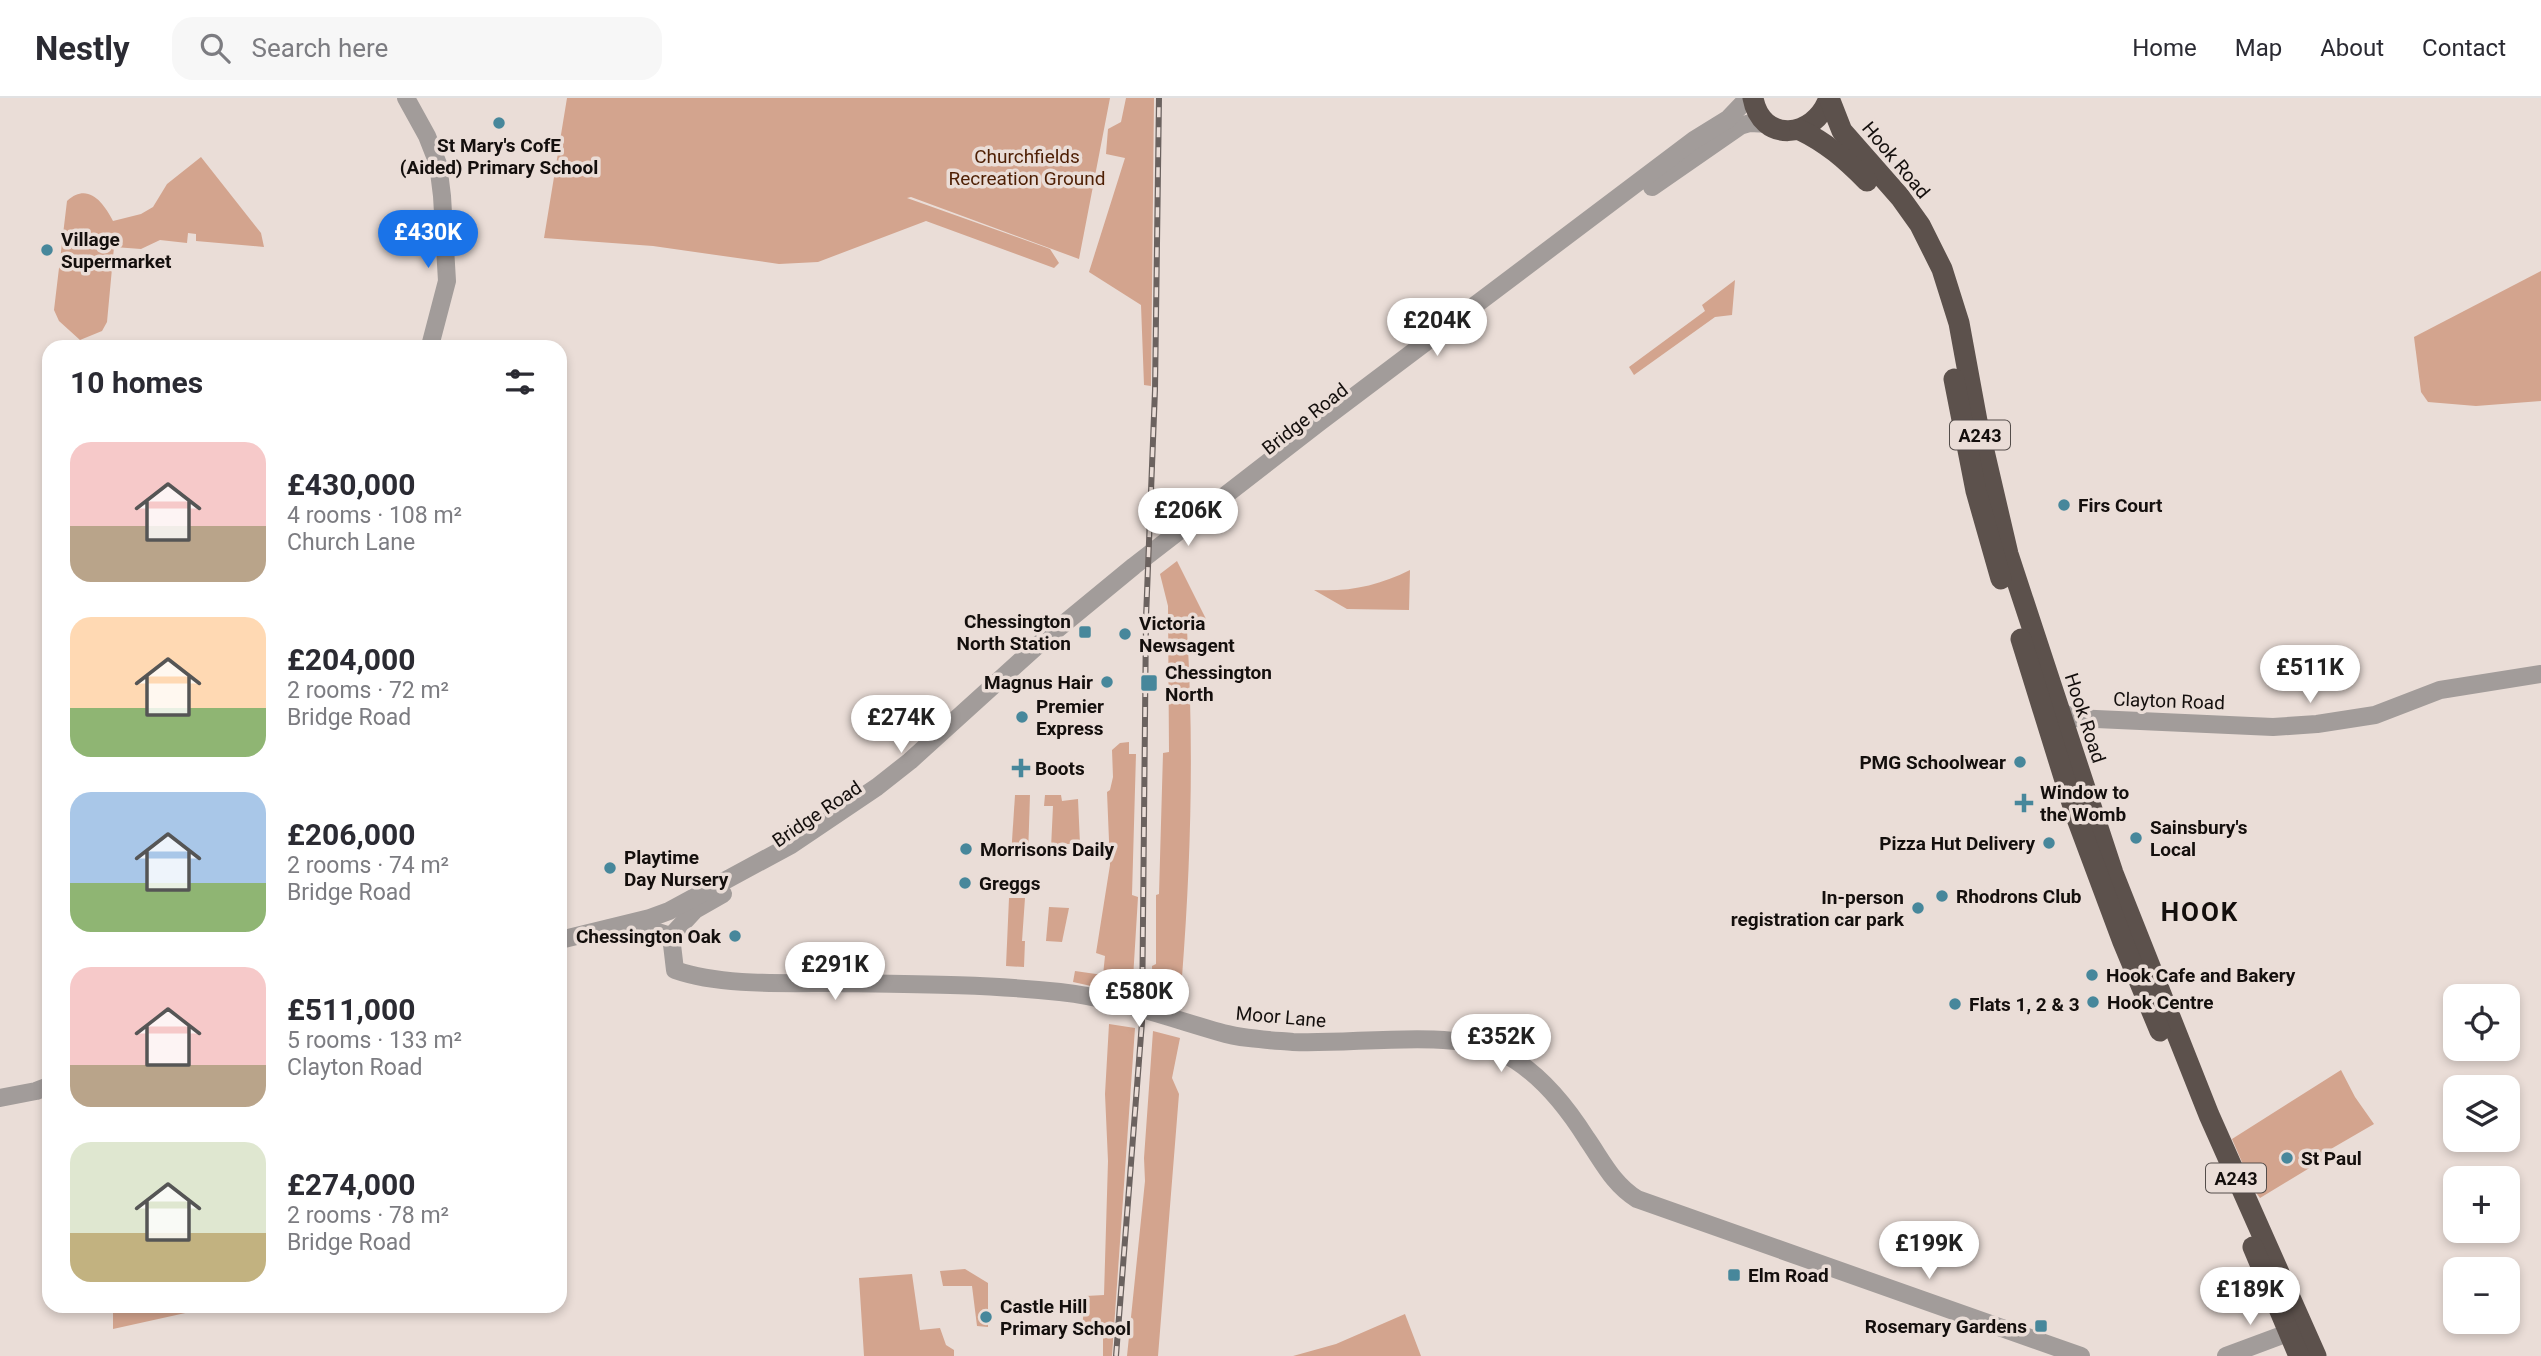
<!DOCTYPE html>
<html lang="en">
<head>
<meta charset="utf-8">
<style>
  :root { --surface:#fff; --page:#f7f7f7; --text:#2b2b33; --muted:#7c7c81; --line:#e1e1e2; --accent:#1a73e8 }
  body { margin:0; font-family:Roboto,sans-serif; background:var(--page); color:var(--text); height:100vh; display:flex; flex-direction:column; font-size:26px; white-space:nowrap }
  * { box-sizing:border-box; margin:0 }
  p { font-size:23px; color:var(--muted) }
  .icon { flex:none; width:38px; height:38px; fill:none; stroke:currentColor; stroke-width:2; stroke-linecap:round; stroke-linejoin:round }
  .map { position:relative; flex:1; overflow:hidden }
  .drawer { position:absolute; left:42px; top:242px; width:525px; height:973px; display:flex; flex-direction:column; background:var(--surface); border-radius:21px; box-shadow:0 4px 10px #0003 }
  .drawer>* { flex:none }
  .tools { position:absolute; left:2443px; top:886px; display:grid; gap:14px }
  .tools a { display:grid; place-items:center; width:77px; height:77px; border-radius:14px; background:var(--surface); box-shadow:0 4px 10px #0003; font-size:35px }
  .price { position:absolute; translate:-50% -60px; padding:0 16px; border-radius:24px; background:#fff; color:#222; font-size:23px; line-height:46px; filter:drop-shadow(0 2px 4px #0008) }
  .price::after { content:''; position:absolute; left:50%; top:42px; width:21px; height:16px; margin-left:-10px; background:inherit; clip-path:polygon(0 0,100% 0,50% 100%) }
  .price.on { background:var(--accent); color:#fff }
  ul { padding:0; list-style:none }
  li { display:flex; align-items:center; gap:21px; height:175px; padding:0 28px }
  li span { display:grid; place-items:center; flex:none; width:196px; height:140px; border-radius:21px; color:#555 }
  li>.icon { margin-inline-start:auto }
  span .icon { width:84px; height:84px; fill:#fffc; stroke-width:1 }
  li b { font-size:30px }
  h2 { display:flex; justify-content:space-between; align-items:center; height:84px; padding:0 28px; font-size:30px }
  header { display:flex; align-items:center; gap:42px; box-sizing:border-box; height:98px; padding:0 35px; background:var(--surface); border-bottom:2px solid var(--line) }
  header strong { font-size:33px }
  nav { display:flex; gap:38px; margin-inline-start:auto; font-size:24px }
  .search { width:490px; height:63px; background:var(--page); display:flex; align-items:center; gap:18px; box-sizing:border-box; padding:0 24px; border-radius:21px; color:var(--muted); font-size:26px }
  .map>svg:first-child { display:block }
</style>
</head>
<body>
<header>
<strong>Nestly</strong>
<div class="search"><svg class="icon" aria-label="search" viewBox="0 0 24 24"><circle cx="10" cy="10" r="6"/><path d="M15 15l6 6"/></svg>Search here</div>
<nav><a>Home</a><a>Map</a><a>About</a><a>Contact</a></nav>
</header>
<div class="map">
<svg width="2541" height="1258" viewBox="0 0 2541 1258">
  <rect width="100%" height="100%" fill="#eaddd7"/>
  <g fill="#d3a48e">
    <polygon points="567,0 1110,0 1079,161 911,99 907,100 1050,151 1059,165 1054,170 926,123 818,164 779,166 653,148 544,140"/>
    <polygon points="1126,0 1154,0 1151,288 1144,287 1141,207 1089,174 1125,60 1106,56 1108,31 1121,24"/>
    <path d="M 201,59 L 261,135 L 264,149 L 196,143 L 196,136 L 188,135 L 187,145 L 160,142 L 141,151 L 114,149 L 107,224 L 102,233 L 80,242 L 59,223 L 54,212 L 67,103 C 88,84 103,104 113,123 L 141,116 L 153,109 L 167,86 Z"/>
    <polygon points="2541,173 2541,303 2476,308 2428,304 2421,294 2414,239"/>
    <polygon points="1735,182 1732,217 1715,219 1634,277 1629,269 1705,213 1702,207"/>
    <path d="M 1177,463 L 1206,521 L 1187,532 C 1194,647 1191,764 1182,879 L 1186,882 L 1183,910 L 1153,900 L 1152,868 L 1156,866 L 1156,797 L 1159,796 L 1163,655 L 1169,654 L 1168,508 L 1160,476 Z"/>
    <path d="M 1410,472 L 1409,512 L 1347,511 L 1314,492 C 1349,494 1378,488 1410,472 Z"/>
    <polygon points="1129,644 1129,656 1136,656 1132,797 1138,799 1132,897 1073,884 1075,873 1103,877 1105,858 1096,855 1110,767 1107,694 1110,692 1113,679 1112,652 1120,645"/>
    <polygon points="1015,697 1030,697 1028,758 1011,758"/>
    <polygon points="1045,697 1061,697 1062,703 1078,701 1080,746 1064,746 1063,751 1051,750 1053,708 1044,708"/>
    <polygon points="1009,800 1025,800 1022,843 1025,843 1024,869 1006,868"/>
    <polygon points="1049,809 1069,810 1062,844 1046,843"/>
    <polygon points="1109,926 1135,930 1112,1258 1103,1258 1103,1235 1081,1235 1086,1198 1104,1197 1108,1063 1105,996"/>
    <polygon points="1153,933 1180,940 1172,980 1179,996 1158,1258 1127,1258 1145,1083 1144,1060"/>
    <polygon points="2341,972 2355,999 2374,1026 2324,1055 2326,1060 2260,1100 2254,1092 2232,1041"/>
    <polygon points="965,1171 988,1185 988,1229 977,1228 972,1188 943,1188 940,1173"/>
    <polygon points="912,1176 920,1232 940,1230 946,1247 954,1252 954,1258 864,1258 859,1180"/>
    <polygon points="113,1208 217,1208 113,1231"/>
    <polygon points="1405,1216 1421,1258 1293,1258 1336,1246"/>
  </g>
  <g fill="none" stroke-linecap="round" stroke-linejoin="round">
    <g stroke="#a29c9a" stroke-width="18">
      <polyline points="406,0 427,38 438,66 442,98 447,183 430,248"/>
      <polyline points="1652,89 1740,28 1750,25 1769,26"/>
      <polyline points="2053,615 2059,613 2074,620 2273,629 2317,626 2375,617 2440,592 2541,576"/>
      <polyline points="629,831 658,834 671,838 695,812 723,796"/>
      <path d="M 671,838 L 675,872 C 721,888 783,885 833,885 C 908,886 985,886 1060,894 C 1115,900 1167,919 1219,934 C 1242,941 1269,942 1293,944 C 1351,947 1446,931 1498,953 C 1536,970 1565,1006 1587,1041 C 1603,1064 1613,1086 1637,1101 L 2081,1258"/>
      <polyline points="560,842 650,820 669,813 791,747 877,689 910,663 1038,547 1134,468 1320,324 1694,42 1728,21 1748,0"/>
      <polyline points="0,1000 36,993 49,988"/>
      <polyline points="2226,1258 2288,1235"/>
    </g>
    <g stroke="#5c514c" stroke-width="21">
      <path d="M 1753,0 C 1761,45 1814,42 1829,0"/>
      <polyline points="1829,0 1842,33 1900,99 1920,127 1942,171 1959,225 1977,323 2008,456 2113,775 2209,1017 2316,1258"/>
      <path d="M 1800,32 C 1827,45 1845,61 1867,83"/>
      <polyline points="1954,281 1976,393 2001,481"/>
      <polyline points="2021,541 2076,718 2123,844 2160,933"/>
      <polyline points="2253,1149 2299,1258"/>
    </g>
    <g stroke="#6b625f" stroke-width="6">
      <polyline id="rail" points="1116,1258 1142,924 1146,520 1155,292 1159,0"/>
    </g>
    <use href="#rail" stroke="#eaddd7" stroke-width="3.5" stroke-dasharray="10" stroke-linecap="butt"/>
  </g>
  <g fill="#47879b" stroke="#eaddd7" stroke-width="2.5">
    <circle cx="499" cy="25" r="7"/>
    <circle cx="47" cy="152" r="7"/>
    <circle cx="2064" cy="407" r="7"/>
    <rect x="1078" y="527" width="14" height="14" rx="3.5"/>
    <circle cx="1125" cy="536" r="7"/>
    <circle cx="1107" cy="584" r="7"/>
    <rect x="1140" y="576" width="18" height="18" rx="3.5"/>
    <circle cx="1022" cy="619" r="7"/>
    <circle cx="2020" cy="664" r="7"/>
    <path d="M1017.5 659.5h7v7h7v7h-7v7h-7v-7h-7v-7h7z"/>
    <path d="M2020.5 694.5h7v7h7v7h-7v7h-7v-7h-7v-7h7z"/>
    <circle cx="2136" cy="740" r="7"/>
    <circle cx="2049" cy="745" r="7"/>
    <circle cx="966" cy="751" r="7"/>
    <circle cx="610" cy="770" r="7"/>
    <circle cx="965" cy="785" r="7"/>
    <circle cx="1942" cy="798" r="7"/>
    <circle cx="1918" cy="810" r="7"/>
    <circle cx="735" cy="838" r="7"/>
    <circle cx="2092" cy="877" r="7"/>
    <circle cx="2093" cy="904" r="7"/>
    <circle cx="1955" cy="906" r="7"/>
    <circle cx="2287" cy="1060" r="7"/>
    <rect x="1727" y="1170" width="14" height="14" rx="3.5"/>
    <circle cx="986" cy="1219" r="7"/>
    <rect x="2034" y="1221" width="14" height="14" rx="3.5"/>
  </g>
  <g text-anchor="middle" dominant-baseline="central" stroke-width="7" stroke-linejoin="round" paint-order="stroke">
    <g fill="#eaddd7" stroke="#544d4a" stroke-width="2">
      <rect x="1950" y="322.5" width="60" height="29" rx="5"/>
      <rect x="2206" y="1065.5" width="60" height="29" rx="5"/>
    </g>
    <g font-size="18" font-weight="bold" fill="#140f0d">
      <text x="1980" y="337">A243</text>
      <text x="2236" y="1080">A243</text>
    </g>
    <g font-size="19" font-weight="bold" fill="#140f0d" stroke="#eaddd7" text-anchor="start">
      <text x="499" y="47" text-anchor="middle">St Mary's CofE<tspan x="499" dy="22">(Aided) Primary School</tspan></text>
      <text x="61" y="141">Village<tspan x="61" dy="22">Supermarket</tspan></text>
      <text x="2078" y="407">Firs Court</text>
      <text x="1071" y="523" text-anchor="end">Chessington<tspan x="1071" dy="22">North Station</tspan></text>
      <text x="1139" y="525">Victoria<tspan x="1139" dy="22">Newsagent</tspan></text>
      <text x="1165" y="574">Chessington<tspan x="1165" dy="22">North</tspan></text>
      <text x="1093" y="584" text-anchor="end">Magnus Hair</text>
      <text x="1036" y="608">Premier<tspan x="1036" dy="22">Express</tspan></text>
      <text x="2006" y="664" text-anchor="end">PMG Schoolwear</text>
      <text x="1035" y="670">Boots</text>
      <text x="2040" y="694">Window to<tspan x="2040" dy="22">the Womb</tspan></text>
      <text x="2150" y="729">Sainsbury's<tspan x="2150" dy="22">Local</tspan></text>
      <text x="2035" y="745" text-anchor="end">Pizza Hut Delivery</text>
      <text x="980" y="751">Morrisons Daily</text>
      <text x="624" y="759">Playtime<tspan x="624" dy="22">Day Nursery</tspan></text>
      <text x="979" y="785">Greggs</text>
      <text x="1956" y="798">Rhodrons Club</text>
      <text x="1904" y="799" text-anchor="end">In-person<tspan x="1904" dy="22">registration car park</tspan></text>
      <text x="721" y="838" text-anchor="end">Chessington Oak</text>
      <text x="2106" y="877">Hook Cafe and Bakery</text>
      <text x="2107" y="904">Hook Centre</text>
      <text x="1969" y="906">Flats 1, 2 &amp; 3</text>
      <text x="2301" y="1060">St Paul</text>
      <text x="1748" y="1177">Elm Road</text>
      <text x="1000" y="1208">Castle Hill<tspan x="1000" dy="22">Primary School</tspan></text>
      <text x="2027" y="1228" text-anchor="end">Rosemary Gardens</text>
    </g>
    <g font-size="19" fill="#4e1f04" stroke="#eaddd7">
      <text x="1027" y="58">Churchfields<tspan x="1027" dy="22">Recreation Ground</tspan></text>
    </g>
    <g font-size="19" fill="#140f0d" stroke="#eaddd7">
      <text transform="translate(1896 62) rotate(50)">Hook Road</text>
      <text transform="translate(1305 321) rotate(-38)">Bridge Road</text>
      <text transform="translate(2169 603) rotate(2)">Clayton Road</text>
      <text transform="translate(2085 620) rotate(72)">Hook Road</text>
      <text transform="translate(817 716) rotate(-34)">Bridge Road</text>
      <text transform="translate(1281 919) rotate(5)">Moor Lane</text>
    </g>
    <g font-size="26" font-weight="bold" letter-spacing="2" fill="#140f0d" stroke="#eaddd7">
      <text x="2200" y="814">HOOK</text>
    </g>
  </g>
</svg>
<div class="tools">
<a><svg class="icon" aria-label="locate" viewBox="0 0 24 24"><circle cx="12" cy="12" r="6"/><path d="M12 2v4M12 18v4M2 12h4M18 12h4"/></svg></a>
<a><svg class="icon" aria-label="layers" viewBox="0 0 24 24"><path d="M12 4l9 5-9 5-9-5zM3 14l9 5 9-5"/></svg></a>
<a>+</a>
<a>−</a>
</div>
<b class="price on" style="left:428px;top:172px">£430K</b>
<b class="price" style="left:1437px;top:260px">£204K</b>
<b class="price" style="left:1188px;top:450px">£206K</b>
<b class="price" style="left:2310px;top:607px">£511K</b>
<b class="price" style="left:901px;top:657px">£274K</b>
<b class="price" style="left:835px;top:904px">£291K</b>
<b class="price" style="left:1139px;top:931px">£580K</b>
<b class="price" style="left:1501px;top:976px">£352K</b>
<b class="price" style="left:1929px;top:1183px">£199K</b>
<b class="price" style="left:2250px;top:1229px">£189K</b>
<section class="drawer">
<h2>10 homes<svg class="icon" aria-label="filters" viewBox="0 0 24 24"><path d="M4 7h16M4 17h16"/><circle cx="9" cy="7" r="2"/><circle cx="15" cy="17" r="2"/></svg></h2>
<ul>
<li><span style="background:linear-gradient(#f6c9c9 60%,#b9a48a 0)"><svg class="icon" aria-label="home" viewBox="0 0 24 24"><path d="M3 11l9-7 9 7M6 9v11h12V9"/></svg></span><div><b>£430,000</b><p>4 rooms · 108 m²</p><p>Church Lane</p></div></li>
<li><span style="background:linear-gradient(#ffd9b3 65%,#8fb573 0)"><svg class="icon" aria-label="home" viewBox="0 0 24 24"><path d="M3 11l9-7 9 7M6 9v11h12V9"/></svg></span><div><b>£204,000</b><p>2 rooms · 72 m²</p><p>Bridge Road</p></div></li>
<li><span style="background:linear-gradient(#a9c7e8 65%,#8fb573 0)"><svg class="icon" aria-label="home" viewBox="0 0 24 24"><path d="M3 11l9-7 9 7M6 9v11h12V9"/></svg></span><div><b>£206,000</b><p>2 rooms · 74 m²</p><p>Bridge Road</p></div></li>
<li><span style="background:linear-gradient(#f6c9c9 70%,#b9a48a 0)"><svg class="icon" aria-label="home" viewBox="0 0 24 24"><path d="M3 11l9-7 9 7M6 9v11h12V9"/></svg></span><div><b>£511,000</b><p>5 rooms · 133 m²</p><p>Clayton Road</p></div></li>
<li><span style="background:linear-gradient(#dfe7d0 65%,#c2b280 0)"><svg class="icon" aria-label="home" viewBox="0 0 24 24"><path d="M3 11l9-7 9 7M6 9v11h12V9"/></svg></span><div><b>£274,000</b><p>2 rooms · 78 m²</p><p>Bridge Road</p></div></li>
</ul>
</section>
</div>
</body>
</html>
